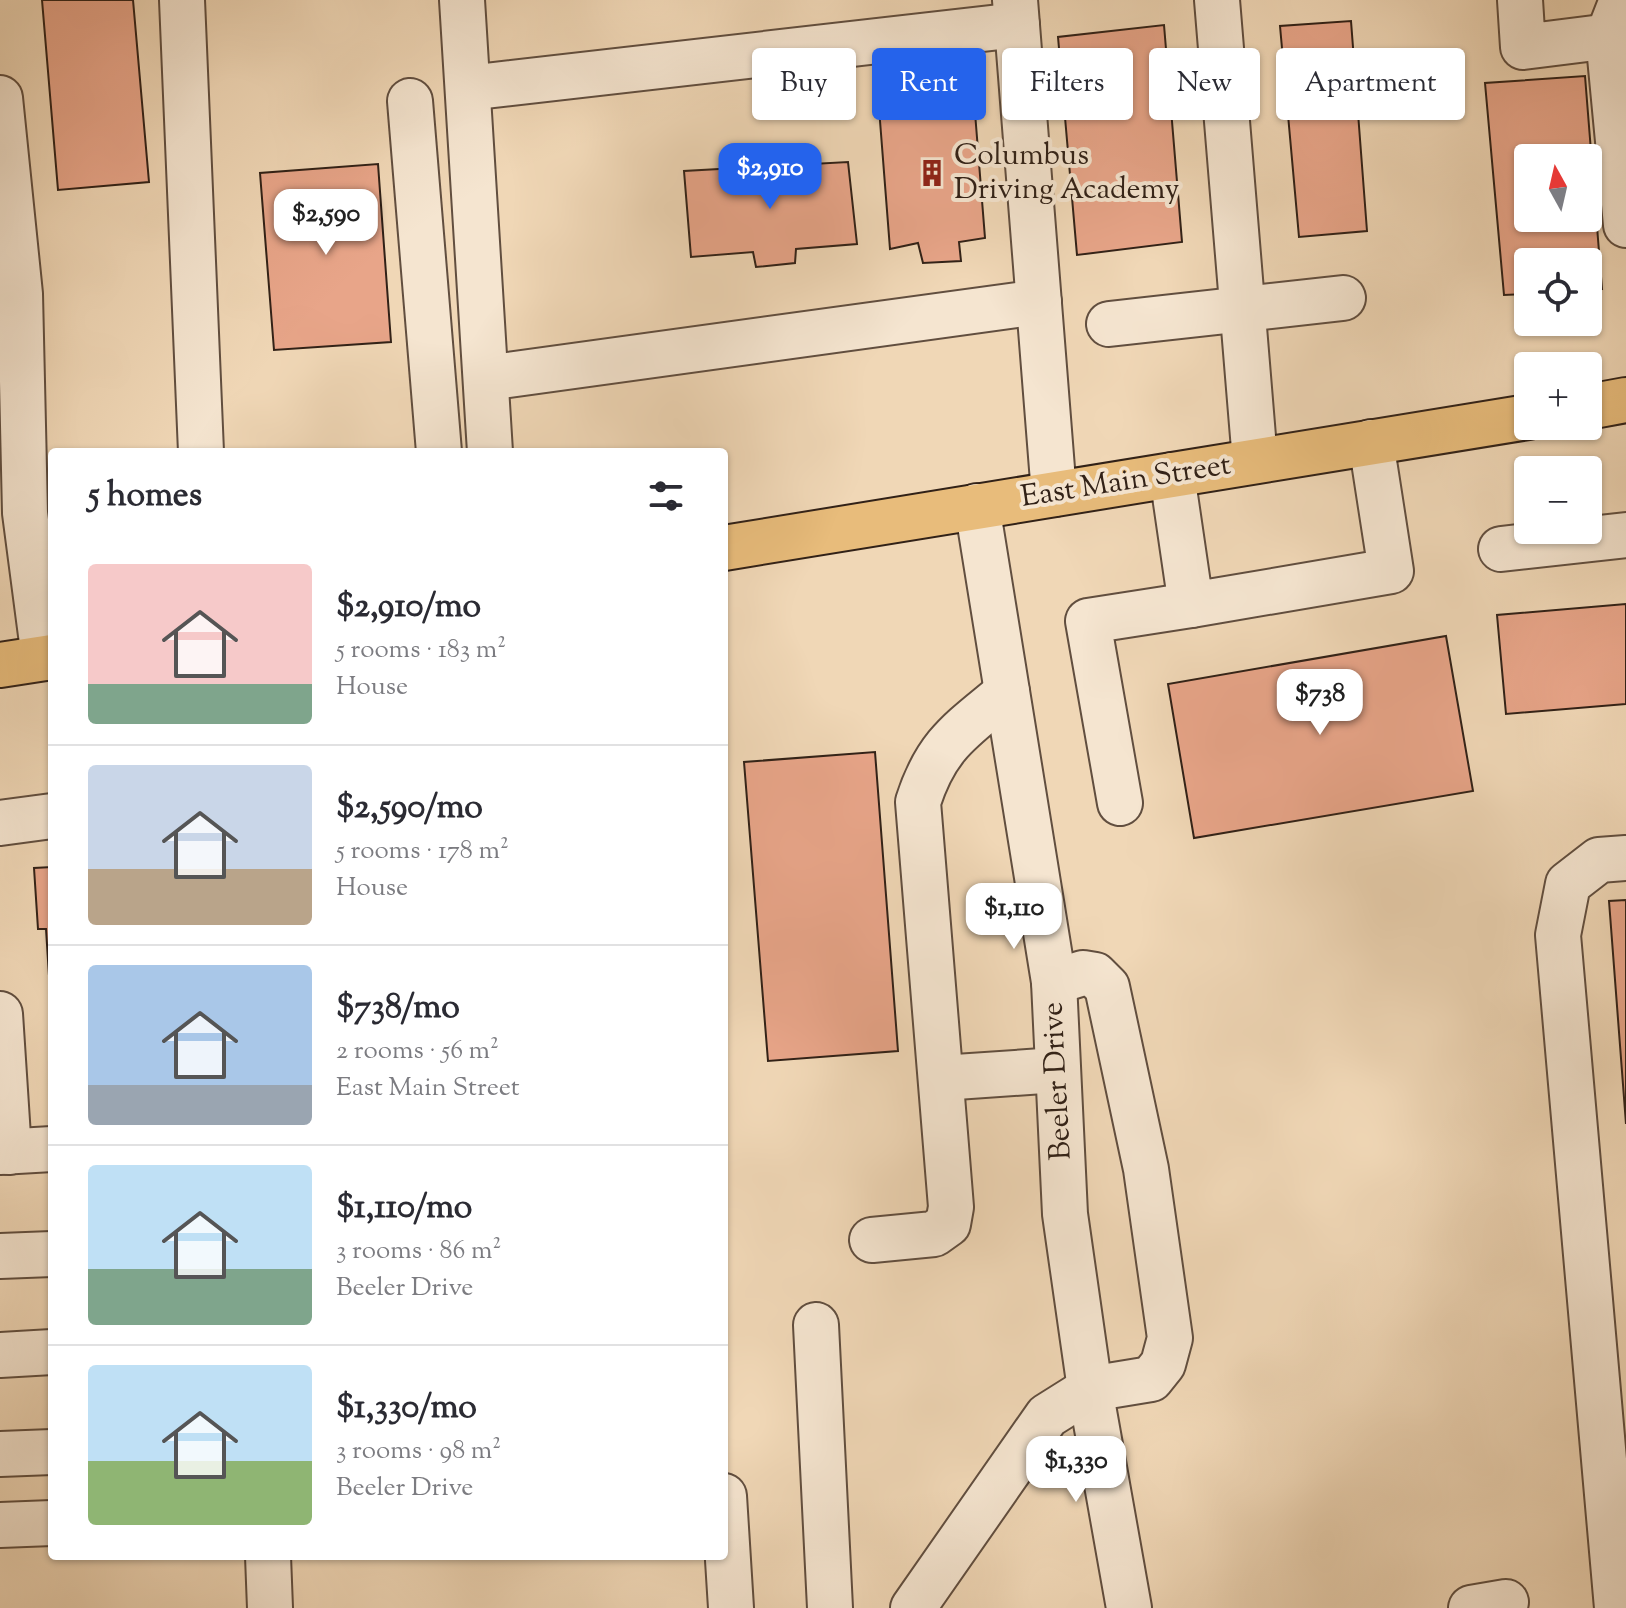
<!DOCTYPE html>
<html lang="en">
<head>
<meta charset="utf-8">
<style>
  :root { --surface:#fff; --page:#f7f7f7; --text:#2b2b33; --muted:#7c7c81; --line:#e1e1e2; --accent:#2563eb }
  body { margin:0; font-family:"Sorts Mill Goudy",serif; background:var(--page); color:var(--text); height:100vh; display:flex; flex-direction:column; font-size:30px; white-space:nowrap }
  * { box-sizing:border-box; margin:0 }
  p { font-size:26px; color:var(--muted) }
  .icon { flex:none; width:44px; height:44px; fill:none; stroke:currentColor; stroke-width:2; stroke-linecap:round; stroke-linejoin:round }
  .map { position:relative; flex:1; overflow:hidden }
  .drawer { position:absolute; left:48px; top:448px; width:680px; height:1112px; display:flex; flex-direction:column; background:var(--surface); border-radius:8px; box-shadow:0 2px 6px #0004 }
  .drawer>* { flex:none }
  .banner { position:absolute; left:752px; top:48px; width:754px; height:72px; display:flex; gap:16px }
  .needle { width:52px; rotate:352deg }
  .buttons { position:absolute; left:1514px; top:144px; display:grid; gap:16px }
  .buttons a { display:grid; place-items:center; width:88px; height:88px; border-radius:8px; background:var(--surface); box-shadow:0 2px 6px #0004; font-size:40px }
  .price { position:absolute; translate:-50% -68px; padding:0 18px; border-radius:16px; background:#fff; color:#222; font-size:26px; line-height:52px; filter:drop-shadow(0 2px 4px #0008) }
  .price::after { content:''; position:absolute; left:50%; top:48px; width:24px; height:18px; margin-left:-12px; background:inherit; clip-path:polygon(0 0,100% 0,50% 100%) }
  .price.selected { background:var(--accent); color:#fff }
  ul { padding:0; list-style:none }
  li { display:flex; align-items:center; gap:24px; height:200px; padding:0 40px }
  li+li { border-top:2px solid var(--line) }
  li span { display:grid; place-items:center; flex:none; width:224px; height:160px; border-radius:8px; color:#555 }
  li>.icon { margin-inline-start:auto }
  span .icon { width:96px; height:96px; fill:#fffc; stroke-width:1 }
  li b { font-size:34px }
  h2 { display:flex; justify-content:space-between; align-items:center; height:96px; padding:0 40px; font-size:34px }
  .tag { padding:0 28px; border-radius:8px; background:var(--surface); box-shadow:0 2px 6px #0004; font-size:28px; line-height:72px }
  .tag.selected { background:var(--accent); color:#fff }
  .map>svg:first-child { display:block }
</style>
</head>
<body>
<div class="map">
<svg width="1626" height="1608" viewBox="0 0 1626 1608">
  <rect width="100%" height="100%" fill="#f0d7b6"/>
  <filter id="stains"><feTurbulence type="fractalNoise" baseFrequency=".0025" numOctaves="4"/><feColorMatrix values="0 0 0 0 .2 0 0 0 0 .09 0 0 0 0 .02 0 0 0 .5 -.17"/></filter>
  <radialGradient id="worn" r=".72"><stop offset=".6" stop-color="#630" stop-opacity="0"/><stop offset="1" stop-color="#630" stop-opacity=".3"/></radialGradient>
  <g fill="#e8a589" stroke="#312117" stroke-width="2" fill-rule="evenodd">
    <polygon points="42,0 133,0 149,182 58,190"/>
    <polygon points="1351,21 1367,231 1299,237 1280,26"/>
    <polygon points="1164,25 1182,242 1077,255 1058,37"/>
    <path d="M 1585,76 L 1602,289 L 1588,290 L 1588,262 L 1528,262 L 1528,294 L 1504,295 L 1485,83 ZM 1528,158 L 1588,158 L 1588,218 L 1528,218 Z"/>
    <polygon points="974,100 985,238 959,242 961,261 923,263 918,243 890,249 879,108"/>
    <polygon points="848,162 857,244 796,249 795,263 756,267 753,252 691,257 684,171"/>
    <polygon points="378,164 391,342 274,350 260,173"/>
    <polygon points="1626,604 1626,704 1506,714 1497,615"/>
    <polygon points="1446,636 1473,791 1194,838 1168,684"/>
    <polygon points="875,752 898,1051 768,1061 744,762"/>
    <polygon points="52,867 52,1007 51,1007 46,929 38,929 34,868"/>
    <polygon points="1626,900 1626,1124 1609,901"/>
  </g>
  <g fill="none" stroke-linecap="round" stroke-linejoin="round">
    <g stroke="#614e3f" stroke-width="48">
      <g id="minor">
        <polyline points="182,0 201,452"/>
        <polyline points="462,0 490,452"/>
        <polyline points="1015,0 1054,494"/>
        <polyline points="1217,0 1255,461"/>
        <polyline points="1520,0 1523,47 1626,34"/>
        <polyline points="1622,0 1608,36 1626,225"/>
        <polyline points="468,88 1017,25"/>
        <polyline points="0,98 20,294 25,513 44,658"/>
        <polyline points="410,101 439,452"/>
        <polyline points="1109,324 1343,298"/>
        <polyline points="486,378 1039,302"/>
        <polyline points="1172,475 1191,605 1391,571 1371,442"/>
        <polyline points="977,506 1054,982 1065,1214 1090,1389 1129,1608"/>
        <polyline points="1501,549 1626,535"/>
        <polyline points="1120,803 1088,621 1191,605"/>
        <polyline points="0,823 52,816"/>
        <polyline points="0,1014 9,1152"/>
        <polyline points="941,1078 1057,1070"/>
        <polyline points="0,1152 52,1149"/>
        <path d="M 872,1240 L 934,1234 L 948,1224 L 951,1207 L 918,802 C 937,743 962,730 1007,692"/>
        <polyline points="0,1256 52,1254"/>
        <polyline points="816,1325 830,1608"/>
        <polyline points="0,1355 52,1352"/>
        <polyline points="0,1454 52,1452"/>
        <polyline points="724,1496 731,1608"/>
        <polyline points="0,1525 52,1523"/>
        <polyline points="268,1556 270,1608"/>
        <polyline points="913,1608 1047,1416 1090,1389 1151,1379 1163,1364 1170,1338 1146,1169 1107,987 1095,975 1083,973 1054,982"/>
        <polyline points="1471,1608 1506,1602"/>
        <polyline points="1617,1608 1558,935 1568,884 1599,860 1626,858"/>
      </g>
    </g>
    <g stroke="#312117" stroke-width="48">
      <g id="major">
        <polyline points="1588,407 1626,400"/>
        <polyline points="724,548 1528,417"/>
        <polyline points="0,665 52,657"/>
      </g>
    </g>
    <use href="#minor" stroke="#f5e5d0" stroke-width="44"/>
    <use href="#major" stroke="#e8bc7b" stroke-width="44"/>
  </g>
  <defs>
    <g id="building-bare" transform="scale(2.16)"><path d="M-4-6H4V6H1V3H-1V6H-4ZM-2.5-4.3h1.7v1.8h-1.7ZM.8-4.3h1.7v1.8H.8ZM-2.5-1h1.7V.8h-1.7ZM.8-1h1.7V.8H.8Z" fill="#8f2418" stroke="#f5e5d0" stroke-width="2.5" paint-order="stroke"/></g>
  </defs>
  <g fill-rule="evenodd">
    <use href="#building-bare" x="932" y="173"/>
  </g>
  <g text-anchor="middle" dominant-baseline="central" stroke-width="8" stroke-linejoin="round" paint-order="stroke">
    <g font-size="30" fill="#312117" stroke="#f5e5d0" text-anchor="start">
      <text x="954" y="156">Columbus<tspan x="954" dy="34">Driving Academy</tspan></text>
    </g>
    <g font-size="30" fill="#312117" stroke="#f5e5d0">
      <text transform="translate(1126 482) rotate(-9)">East Main Street</text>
      <text transform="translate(1058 1081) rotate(-93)">Beeler Drive</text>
    </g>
  </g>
  <rect width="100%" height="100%" filter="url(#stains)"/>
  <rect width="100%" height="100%" fill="url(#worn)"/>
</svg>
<div class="buttons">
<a><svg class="needle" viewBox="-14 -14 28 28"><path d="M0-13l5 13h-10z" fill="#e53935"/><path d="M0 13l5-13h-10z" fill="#7c7c81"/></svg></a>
<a><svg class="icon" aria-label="locate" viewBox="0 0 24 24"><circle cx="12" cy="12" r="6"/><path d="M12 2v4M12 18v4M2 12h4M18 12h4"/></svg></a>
<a>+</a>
<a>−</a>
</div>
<b class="price selected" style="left:770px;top:211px">$2,910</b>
<b class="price" style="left:326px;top:257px">$2,590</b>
<b class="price" style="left:1320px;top:737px">$738</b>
<b class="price" style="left:1014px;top:951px">$1,110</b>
<b class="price" style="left:1076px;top:1504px">$1,330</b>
<div class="banner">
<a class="tag">Buy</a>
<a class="tag selected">Rent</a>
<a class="tag">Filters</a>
<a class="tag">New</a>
<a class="tag">Apartment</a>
</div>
<section class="drawer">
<h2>5 homes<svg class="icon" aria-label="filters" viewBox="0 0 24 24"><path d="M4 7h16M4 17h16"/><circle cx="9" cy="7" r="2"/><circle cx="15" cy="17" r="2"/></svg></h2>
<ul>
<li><span style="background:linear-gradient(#f6c9c9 75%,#7fa58c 0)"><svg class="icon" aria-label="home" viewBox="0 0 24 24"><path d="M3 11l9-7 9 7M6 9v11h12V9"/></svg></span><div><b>$2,910/mo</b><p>5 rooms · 183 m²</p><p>House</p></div></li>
<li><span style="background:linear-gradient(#c9d6e8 65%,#b9a48a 0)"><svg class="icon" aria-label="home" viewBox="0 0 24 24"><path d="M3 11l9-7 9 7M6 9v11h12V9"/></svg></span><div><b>$2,590/mo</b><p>5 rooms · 178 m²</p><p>House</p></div></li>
<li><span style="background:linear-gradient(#a9c7e8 75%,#9aa5b1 0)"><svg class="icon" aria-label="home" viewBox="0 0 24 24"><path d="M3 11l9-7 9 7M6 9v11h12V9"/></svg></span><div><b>$738/mo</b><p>2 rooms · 56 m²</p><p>East Main Street</p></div></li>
<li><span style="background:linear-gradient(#bfe0f5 65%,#7fa58c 0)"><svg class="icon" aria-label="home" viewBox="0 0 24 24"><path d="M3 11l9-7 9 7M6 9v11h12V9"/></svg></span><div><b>$1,110/mo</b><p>3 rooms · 86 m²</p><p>Beeler Drive</p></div></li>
<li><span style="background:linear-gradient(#bfe0f5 60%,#8fb573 0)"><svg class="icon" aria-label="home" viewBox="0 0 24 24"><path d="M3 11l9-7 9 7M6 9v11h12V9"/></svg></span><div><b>$1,330/mo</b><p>3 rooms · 98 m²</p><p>Beeler Drive</p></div></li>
</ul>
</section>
</div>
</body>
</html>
